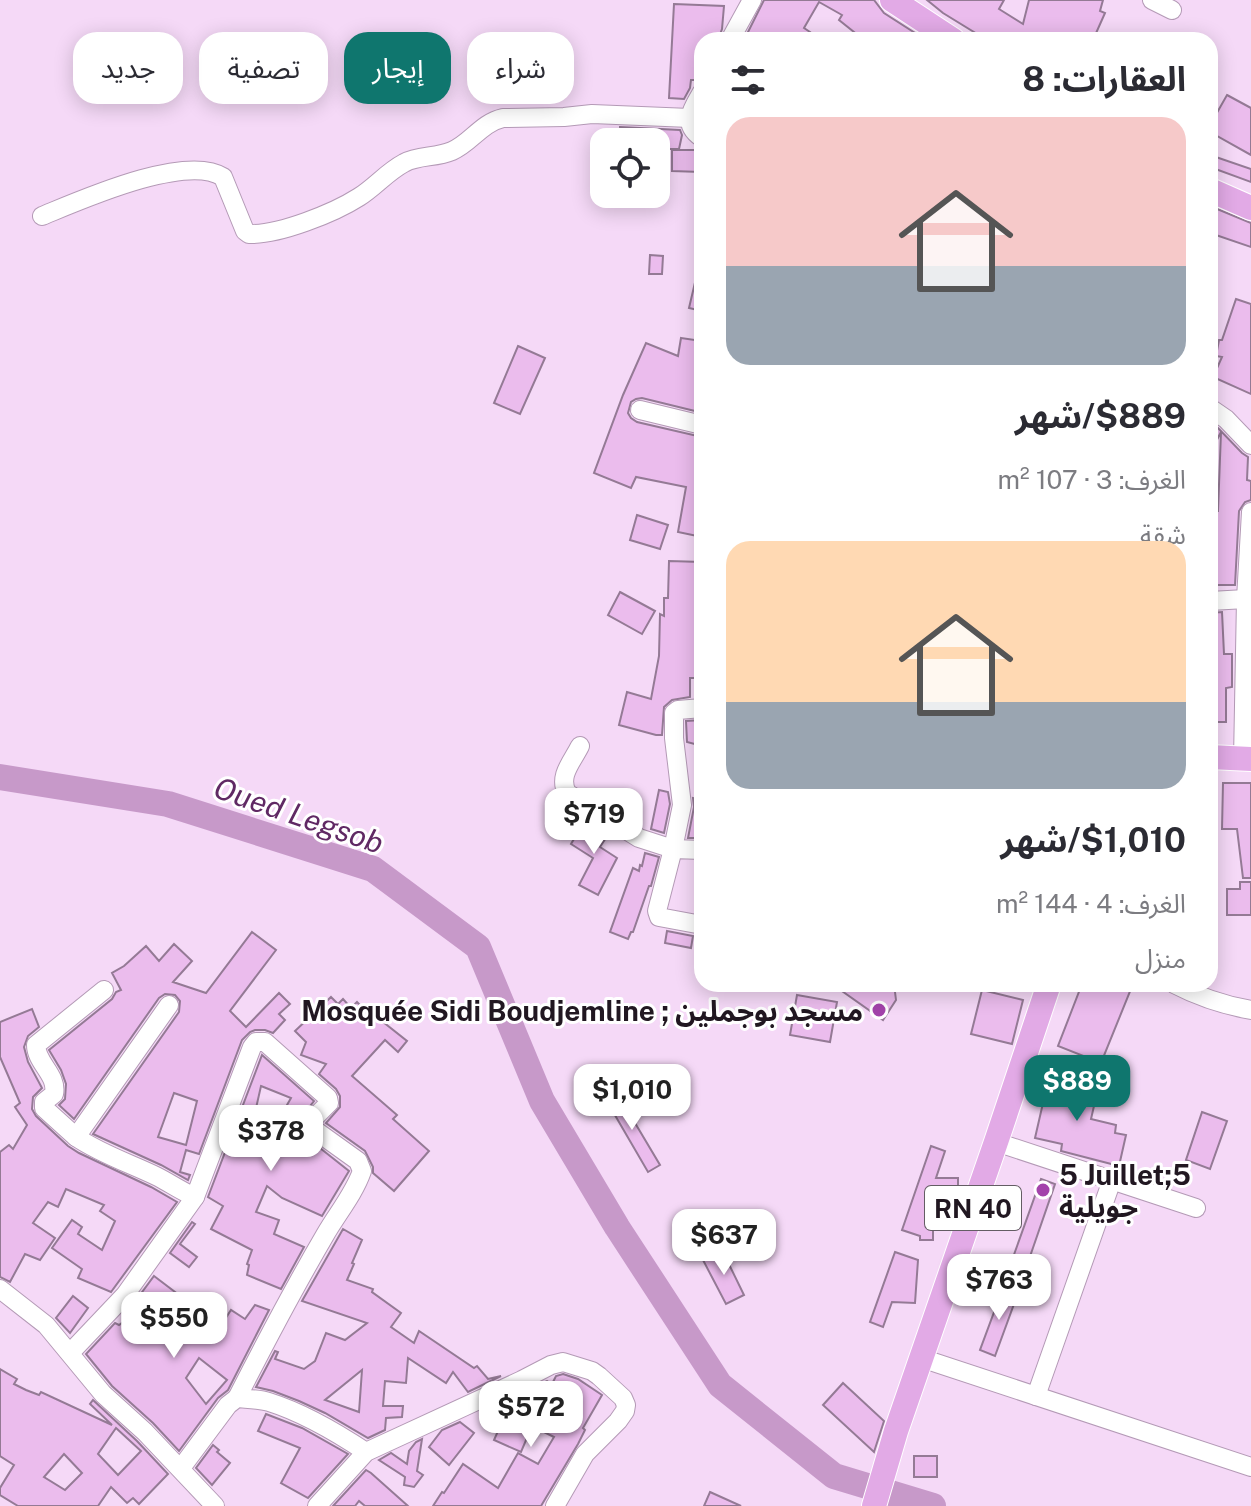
<!DOCTYPE html>
<html lang="ar">
<head>
<meta charset="utf-8">
<style>
  :root { --surface:#fff; --page:#f7f7f7; --text:#2b2b33; --muted:#7c7c81; --accent:#0f766e }
  body { margin:0; font-family:"Public Sans","Noto Sans Arabic",sans-serif; background:var(--page); color:var(--text); direction:rtl; height:100vh; display:flex; flex-direction:column; font-size:30px; white-space:nowrap }
  * { box-sizing:border-box; margin:0 }
  p { font-size:26px; color:var(--muted) }
  .icon { flex:none; width:44px; height:44px; fill:none; stroke:currentColor; stroke-width:2; stroke-linecap:round; stroke-linejoin:round }
  .map { position:relative; flex:1; overflow:hidden; direction:ltr }
  .panel { position:absolute; left:694px; top:32px; width:524px; height:960px; display:flex; flex-direction:column; background:var(--surface); border-radius:24px; box-shadow:0 4px 20px #0003; direction:rtl }
  .panel>* { flex:none }
  .hud { position:absolute; left:24px; top:32px; width:550px; height:72px; direction:rtl; display:flex; gap:16px }
  .buttons { position:absolute; left:590px; top:128px; display:grid; gap:16px }
  .buttons a { display:grid; place-items:center; width:80px; height:80px; border-radius:16px; background:var(--surface); box-shadow:0 4px 20px #0003; font-size:40px }
  .price { position:absolute; translate:-50% -68px; padding:0 18px; border-radius:16px; background:#fff; color:#222; font-size:26px; line-height:52px; filter:drop-shadow(0 2px 4px #0008) }
  .price::after { content:''; position:absolute; left:50%; top:48px; width:24px; height:18px; margin-left:-12px; background:inherit; clip-path:polygon(0 0,100% 0,50% 100%) }
  .price.on { background:var(--accent); color:#fff }
  ul { padding:0; list-style:none }
  li { display:grid; align-content:center; gap:16px; height:424px; padding:0 32px }
  li span { display:grid; place-items:center; height:248px; border-radius:24px; color:#555 }
  li>.icon { margin-inline-start:auto }
  span .icon { width:144px; height:144px; fill:#fffc; stroke-width:1 }
  li b { font-size:34px }
  h2 { display:flex; justify-content:space-between; align-items:center; height:96px; padding:0 32px; font-size:34px }
  .pill { padding:0 28px; border-radius:24px; background:var(--surface); box-shadow:0 4px 20px #0003; font-size:28px; line-height:72px }
  .pill.on { background:var(--accent); color:#fff }
  .map>svg:first-child { display:block }
</style>
</head>
<body>
<div class="map">
<svg width="1251" height="1506" viewBox="0 0 1251 1506">
  <rect width="100%" height="100%" fill="#f5d9f7"/>
  <g fill="none" stroke-linecap="round" stroke-linejoin="round">
    <polyline stroke="#c799c9" stroke-width="26" points="0,777 168,804 373,869 478,947 542,1101 617,1227 720,1385 834,1476 933,1506"/>
  </g>
  <g fill="#ebbced" stroke="#947a95" stroke-width="2" fill-rule="evenodd">
    <polygon points="764,0 874,0 884,13 926,40 864,40 839,20 842,15 819,2 804,28 810,32 805,40 744,40"/>
    <polygon points="927,0 1004,0 999,9 1023,24 1029,0 1103,0 1100,11 1105,13 1093,40 987,40 943,13"/>
    <polygon points="674,4 724,6 722,29 718,40 702,40 700,80 691,80 690,88 684,99 669,98"/>
    <polygon points="429,63 439,81 419,92 409,75"/>
    <polygon points="1227,95 1251,108 1251,155 1210,132 1210,125"/>
    <polygon points="620,127 680,130 682,135 679,149 656,149 656,142 620,142"/>
    <polygon points="672,150 701,150 701,172 672,171"/>
    <polygon points="1210,155 1251,169 1251,182 1210,167"/>
    <polygon points="1210,206 1251,223 1251,247 1210,233"/>
    <polygon points="650,255 663,256 662,274 649,274"/>
    <polygon points="697,274 702,274 702,311 689,308"/>
    <polygon points="1236,299 1251,304 1251,394 1213,377 1222,357 1216,356 1219,340 1222,340"/>
    <polygon points="681,338 702,341 702,368 698,389 702,390 702,400 699,412 642,398 636,399 631,402 628,413 631,418 637,422 702,437 702,537 678,532 686,487 636,477 631,488 594,473 623,395 646,343 678,356"/>
    <polygon points="518,346 545,358 520,414 494,403"/>
    <polygon points="1210,423 1218,428 1242,453 1248,457 1247,480 1251,481 1251,500 1245,502 1239,511 1235,585 1210,585 1210,511 1218,511 1221,432 1210,453"/>
    <polygon points="637,515 668,525 660,549 630,540"/>
    <polygon points="669,561 702,562 702,581 699,581 697,657 702,657 702,678 690,678 690,697 672,700 664,707 662,735 656,735 619,725 627,692 651,699 659,656 660,614 664,616 664,598 668,598"/>
    <polygon points="620,592 655,611 642,634 608,615"/>
    <polygon points="1222,612 1224,654 1232,654 1232,687 1226,688 1226,722 1210,722 1210,613"/>
    <polygon points="702,720 702,746 687,742 686,721"/>
    <polygon points="1223,783 1251,783 1251,878 1243,878 1237,829 1222,829"/>
    <polygon points="659,790 668,792 670,804 664,833 651,829"/>
    <polygon points="693,798 702,800 702,838 688,838 694,807"/>
    <polygon points="586,819 609,833 600,847 617,858 598,895 579,885 593,858 571,844"/>
    <polygon points="645,853 659,857 651,886 649,886 633,932 631,932 628,939 610,932 633,868 639,871 640,865 642,866"/>
    <polygon points="1240,882 1251,882 1251,915 1227,915 1227,889 1240,889"/>
    <polygon points="667,931 693,936 691,948 665,943"/>
    <path d="M 252,932 L 276,950 L 230,1011 L 246,1027 L 279,993 L 290,1004 L 279,1014 L 285,1020 L 273,1033 L 265,1030 L 255,1030 L 250,1032 L 242,1040 L 199,1154 L 186,1150 L 180,1172 L 190,1175 L 188,1180 L 161,1165 L 93,1134 L 179,1012 L 180,1001 L 175,995 L 165,994 L 159,998 L 74,1119 L 59,1105 L 65,1099 L 66,1084 L 61,1070 L 49,1050 L 112,999 L 116,992 L 121,990 L 112,973 L 124,966 L 146,946 L 159,961 L 174,944 L 192,961 L 173,982 L 206,993 ZM 174,1093 L 197,1101 L 186,1145 L 158,1137 Z"/>
    <polygon points="832,984 894,984 896,1000 883,1020"/>
    <polygon points="1082,984 1133,984 1101,1063 1058,1046"/>
    <polygon points="982,990 1023,1000 1012,1044 971,1034"/>
    <polygon points="797,995 837,1002 830,1042 790,1035"/>
    <polygon points="331,997 338,1004 343,999 351,1008 357,1002 371,1017 373,1014 407,1041 398,1052 385,1040 352,1076 397,1115 393,1119 429,1151 394,1191 373,1173 373,1167 365,1151 326,1123 340,1107 340,1096 336,1089 319,1074 326,1064 301,1055 306,1042 295,1031"/>
    <polygon points="32,1009 39,1027 28,1036 24,1047 28,1062 42,1088 33,1097 32,1109 36,1116 68,1146 79,1153 151,1187 177,1202 111,1292 78,1278 82,1269 52,1248 72,1220 82,1227 78,1234 102,1250 115,1221 100,1211 104,1205 66,1189 58,1207 48,1202 33,1223 55,1238 40,1260 25,1254 10,1282 0,1277 0,1152 9,1145 13,1149 27,1125 15,1107 20,1103 0,1057 0,1022"/>
    <path d="M 262,1055 L 314,1101 L 303,1115 L 300,1126 L 301,1133 L 349,1171 L 322,1216 L 282,1198 L 267,1186 L 256,1212 L 279,1220 L 274,1234 L 304,1247 L 281,1289 L 247,1275 L 249,1265 L 247,1264 L 252,1250 L 211,1229 L 223,1206 L 208,1197 ZM 261,1086 L 291,1098 L 275,1126 L 254,1117 Z"/>
    <polygon points="1048,1074 1073,1080 1071,1087 1097,1093 1091,1119 1116,1125 1115,1133 1126,1135 1119,1166 1061,1151 1062,1144 1035,1138 1046,1090 1044,1089"/>
    <polygon points="616,1091 660,1165 648,1172 605,1098"/>
    <polygon points="1202,1112 1227,1121 1210,1169 1186,1160"/>
    <polygon points="931,1146 945,1151 936,1178 958,1178 958,1199 940,1199 940,1217 933,1217 933,1240 920,1240 920,1236 902,1230"/>
    <polygon points="1041,1179 1055,1184 1026,1268 1011,1263"/>
    <polygon points="192,1222 195,1224 180,1244 197,1257 189,1267 170,1253"/>
    <path d="M 343,1229 L 362,1240 L 352,1263 L 354,1264 L 347,1280 L 373,1289 L 372,1292 L 401,1313 L 391,1327 L 414,1343 L 419,1331 L 474,1368 L 477,1366 L 488,1379 L 501,1376 L 468,1392 L 453,1372 L 446,1383 L 408,1358 L 406,1383 L 385,1381 L 383,1406 L 403,1406 L 402,1417 L 386,1418 L 385,1430 L 368,1438 L 325,1413 L 299,1401 L 273,1391 L 256,1387 L 275,1351 L 278,1352 L 275,1359 L 304,1369 L 315,1361 L 326,1333 L 345,1340 L 367,1323 L 302,1301 ZM 362,1370 L 359,1412 L 325,1400 Z"/>
    <polygon points="722,1250 744,1295 726,1304 703,1260"/>
    <polygon points="895,1252 918,1260 915,1303 892,1302 883,1327 870,1322"/>
    <path d="M 154,1276 L 200,1311 L 191,1322 L 210,1336 L 211,1334 L 214,1336 L 231,1310 L 245,1319 L 255,1305 L 269,1310 L 228,1390 L 218,1398 L 179,1451 L 153,1423 L 112,1386 L 86,1354 L 115,1323 L 119,1325 L 144,1307 L 134,1303 ZM 199,1358 L 227,1380 L 206,1404 L 186,1378 Z"/>
    <polygon points="1003,1288 1018,1293 995,1356 980,1350"/>
    <polygon points="73,1296 88,1308 70,1333 56,1318"/>
    <path d="M 0,1369 L 17,1379 L 14,1384 L 26,1390 L 39,1395 L 41,1392 L 112,1425 L 90,1404 L 93,1400 L 137,1441 L 168,1474 L 139,1504 L 133,1498 L 127,1503 L 111,1487 L 98,1506 L 18,1506 L 0,1495 L 0,1488 L 14,1465 L 0,1456 ZM 116,1428 L 141,1451 L 118,1475 L 98,1454 ZM 64,1454 L 82,1473 L 65,1490 L 44,1477 Z"/>
    <polygon points="563,1374 578,1379 602,1395 583,1428 585,1430 578,1444 541,1506 433,1506 442,1492 444,1493 463,1464 498,1488 518,1453 538,1464 554,1437 532,1426 521,1452 494,1440 502,1422 514,1428 538,1385 547,1381 552,1384 556,1376"/>
    <polygon points="843,1383 884,1421 874,1452 823,1405"/>
    <polygon points="266,1414 302,1428 348,1454 308,1498 281,1483 300,1448 258,1431"/>
    <polygon points="460,1422 474,1433 449,1465 429,1447 442,1430"/>
    <polygon points="422,1439 417,1471 423,1475 414,1487 404,1485 405,1477 379,1460 391,1453 407,1464 409,1451 416,1442"/>
    <polygon points="213,1445 219,1450 217,1452 230,1463 212,1485 196,1468"/>
    <rect x="914" y="1456" width="23" height="21"/>
    <polygon points="366,1470 371,1473 408,1506 365,1506 359,1501 355,1506 333,1506"/>
    <polygon points="710,1492 741,1506 704,1506"/>
  </g>
  <g fill="none" stroke-linecap="round" stroke-linejoin="round">
    <g stroke="#b49ab6" stroke-width="20">
      <g id="minor">
        <polyline points="1152,0 1172,10"/>
        <polyline points="730,40 752,0"/>
        <path d="M 702,92 C 692,109 681,124 702,138"/>
        <path d="M 42,216 C 81,200 186,153 223,177 L 245,231 L 249,234 C 279,235 334,213 359,197 C 375,187 387,172 404,163 C 418,155 436,158 452,151 C 471,143 481,123 503,118 L 564,117 L 592,114 L 690,118"/>
        <polyline points="1210,408 1226,419 1251,445"/>
        <polyline points="640,410 702,425"/>
        <polyline points="1210,601 1246,599"/>
        <path d="M 580,746 C 572,762 558,776 567,793 L 639,838 L 673,849 L 682,805 L 674,738 L 674,713 L 678,710 L 702,708"/>
        <polyline points="1243,759 1246,599 1251,512"/>
        <polyline points="702,850 673,849 657,911 659,917 702,925"/>
        <path d="M 1174,984 C 1199,997 1223,1005 1251,1010"/>
        <path d="M 76,1137 L 44,1108 L 44,1102 L 54,1094 C 58,1075 36,1063 36,1045 L 104,990"/>
        <polyline points="996,1142 1196,1208"/>
        <path d="M 195,1197 L 252,1047 L 256,1042 L 265,1042 L 328,1098 L 329,1103 L 314,1118 L 312,1128 L 358,1161 L 362,1171 C 354,1194 337,1214 325,1235 C 294,1288 265,1343 237,1398"/>
        <polyline points="0,1289 46,1325 103,1394 145,1432 215,1506"/>
        <path d="M 70,1353 L 125,1295 L 195,1197 C 181,1191 170,1183 156,1176 C 129,1163 101,1154 76,1137 L 169,1005"/>
        <polyline points="921,1358 1251,1467"/>
        <polyline points="1036,1396 1112,1180"/>
        <path d="M 181,1468 L 228,1405 L 237,1398 C 247,1399 259,1399 269,1402 C 304,1413 336,1432 366,1452"/>
        <polyline points="317,1506 366,1452 522,1380 551,1365 563,1362 592,1371 599,1376 623,1398 626,1405 625,1411 618,1421 585,1454 555,1506"/>
      </g>
    </g>
    <g stroke="#fff" stroke-width="26">
      <g id="major">
        <polyline points="892,0 953,40"/>
        <polyline points="1210,190 1251,208"/>
        <polyline points="1210,757 1251,759"/>
        <polyline points="874,1506 896,1431 996,1142 1049,984"/>
      </g>
    </g>
    <use href="#minor" stroke="#fff" stroke-width="18"/>
    <use href="#major" stroke="#e2aae6" stroke-width="24"/>
  </g>
  <g fill="#a343ab" stroke="#fff" stroke-width="3">
    <circle cx="879" cy="1010" r="8"/>
    <circle cx="1043" cy="1190" r="8"/>
  </g>
  <g text-anchor="middle" dominant-baseline="central" stroke-width="6" stroke-linejoin="round" paint-order="stroke">
    <rect fill="#fff" stroke="#645d64" stroke-width="2" x="925" y="1186" width="96" height="44" rx="6"/>
    <g font-size="26" font-weight="bold" fill="#211721">
      <text x="973" y="1208">RN 40</text>
    </g>
    <g font-size="28" font-weight="bold" fill="#211721" stroke="#fff" text-anchor="end">
      <text x="863" y="1010">Mosquée Sidi Boudjemline ; مسجد بوجملين</text>
      <text x="1059" y="1174" text-anchor="start">5 Juillet;5<tspan x="1059" dy="32">جويلية</tspan></text>
    </g>
    <g font-size="30" font-style="italic" fill="#602964" stroke="#fff">
      <text transform="translate(299 815) rotate(19)">Oued Legsob</text>
    </g>
  </g>
</svg>
<div class="buttons">
<a><svg class="icon" aria-label="locate" viewBox="0 0 24 24"><circle cx="12" cy="12" r="6"/><path d="M12 2v4M12 18v4M2 12h4M18 12h4"/></svg></a>
</div>
<b class="price" style="left:594px;top:856px">$719</b>
<b class="price on" style="left:1077px;top:1123px">$889</b>
<b class="price" style="left:632px;top:1132px">$1,010</b>
<b class="price" style="left:271px;top:1173px">$378</b>
<b class="price" style="left:724px;top:1277px">$637</b>
<b class="price" style="left:999px;top:1322px">$763</b>
<b class="price" style="left:174px;top:1360px">$550</b>
<b class="price" style="left:531px;top:1449px">$572</b>
<div class="hud">
<a class="pill">شراء</a>
<a class="pill on">إيجار</a>
<a class="pill">تصفية</a>
<a class="pill">جديد</a>
</div>
<section class="panel">
<h2>العقارات: 8<svg class="icon" aria-label="filters" viewBox="0 0 24 24"><path d="M4 7h16M4 17h16"/><circle cx="9" cy="7" r="2"/><circle cx="15" cy="17" r="2"/></svg></h2>
<ul>
<li><span style="background:linear-gradient(#f6c9c9 60%,#9aa5b1 0)"><svg class="icon" aria-label="home" viewBox="0 0 24 24"><path d="M3 11l9-7 9 7M6 9v11h12V9"/></svg></span><div><b>$889/شهر</b><p>الغرف: 3 · 107 m²</p><p>شقة</p></div></li>
<li><span style="background:linear-gradient(#ffd9b3 65%,#9aa5b1 0)"><svg class="icon" aria-label="home" viewBox="0 0 24 24"><path d="M3 11l9-7 9 7M6 9v11h12V9"/></svg></span><div><b>$1,010/شهر</b><p>الغرف: 4 · 144 m²</p><p>منزل</p></div></li>
</ul>
</section>
</div>
</body>
</html>
